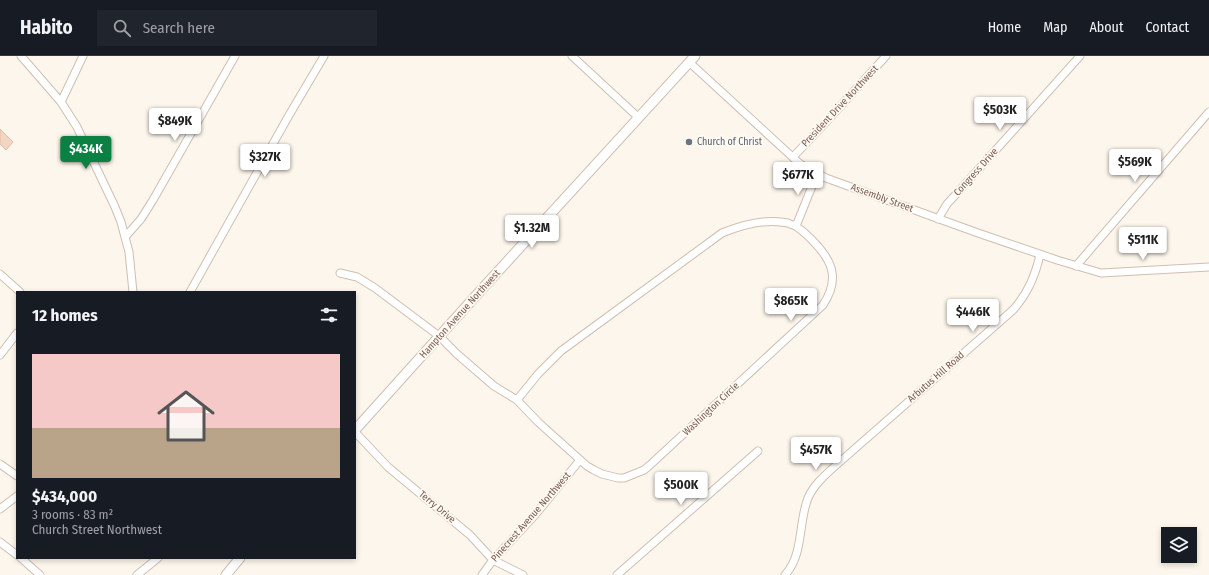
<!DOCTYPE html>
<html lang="en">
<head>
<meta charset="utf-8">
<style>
  :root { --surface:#171b24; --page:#20242c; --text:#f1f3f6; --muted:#9ea1a6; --line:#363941; --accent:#0b8043 }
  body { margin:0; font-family:"Fira Sans Condensed",sans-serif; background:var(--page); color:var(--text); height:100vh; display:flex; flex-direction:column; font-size:15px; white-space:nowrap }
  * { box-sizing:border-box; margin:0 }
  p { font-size:13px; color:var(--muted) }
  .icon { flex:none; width:22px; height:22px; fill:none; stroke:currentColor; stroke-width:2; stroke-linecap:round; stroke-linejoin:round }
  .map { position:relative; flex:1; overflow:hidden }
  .details { position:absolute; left:16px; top:235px; width:340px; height:268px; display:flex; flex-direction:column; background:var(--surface); border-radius:0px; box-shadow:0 2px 6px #0003 }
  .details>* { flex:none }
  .buttons { position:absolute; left:1161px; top:471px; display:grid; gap:8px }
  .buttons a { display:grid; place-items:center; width:36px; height:36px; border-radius:0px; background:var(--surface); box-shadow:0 2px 6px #0003; font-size:20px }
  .price { position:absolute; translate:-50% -34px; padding:0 9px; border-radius:4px; background:#fff; color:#222; font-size:13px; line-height:26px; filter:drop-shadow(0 1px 2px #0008) }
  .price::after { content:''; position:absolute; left:50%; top:24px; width:12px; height:9px; margin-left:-6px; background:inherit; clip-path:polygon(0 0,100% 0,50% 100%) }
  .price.active { background:var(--accent); color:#fff }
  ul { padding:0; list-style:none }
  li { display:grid; align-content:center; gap:8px; height:212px; padding:0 16px }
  li span { display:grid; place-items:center; height:124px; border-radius:0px; color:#555 }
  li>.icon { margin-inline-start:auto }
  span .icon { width:72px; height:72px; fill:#fffc; stroke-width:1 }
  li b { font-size:17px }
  h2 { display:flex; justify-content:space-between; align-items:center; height:48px; padding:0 16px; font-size:17px }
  header { display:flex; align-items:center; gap:24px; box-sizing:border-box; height:56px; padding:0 20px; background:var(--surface); border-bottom:1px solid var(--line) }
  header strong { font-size:19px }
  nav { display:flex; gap:22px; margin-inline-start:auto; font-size:14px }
  .search { width:280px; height:36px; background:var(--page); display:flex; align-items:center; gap:10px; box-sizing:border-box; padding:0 14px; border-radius:0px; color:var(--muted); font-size:15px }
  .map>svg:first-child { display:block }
</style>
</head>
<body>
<header>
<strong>Habito</strong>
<div class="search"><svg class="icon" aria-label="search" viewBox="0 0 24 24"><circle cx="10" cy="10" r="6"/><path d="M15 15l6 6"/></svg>Search here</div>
<nav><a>Home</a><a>Map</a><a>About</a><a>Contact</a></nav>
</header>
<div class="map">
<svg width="1209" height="519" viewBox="0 0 1209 519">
  <rect width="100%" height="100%" fill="#fdf6ec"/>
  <polygon fill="#f3d5c3" stroke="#e6bba3" points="0,73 13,86 6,94 0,88"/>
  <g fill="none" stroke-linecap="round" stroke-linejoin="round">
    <g stroke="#d1beb0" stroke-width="9">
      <g id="minor">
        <polyline points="21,0 61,46 77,71 115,151 121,166 129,196 133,236"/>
        <polyline points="572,0 639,62"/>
        <polyline points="689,6 799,107 808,113 826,122 978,177 1057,204 1101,217 1209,211"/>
        <polyline points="61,46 83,0"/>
        <polyline points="793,101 827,65 886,0"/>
        <polyline points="938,163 947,148 959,135 1080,0"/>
        <polyline points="796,170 817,118"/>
        <polyline points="126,180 141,163 153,144 235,0"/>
        <polyline points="1076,210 1209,56"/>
        <path d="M 340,217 L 357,221 L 375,232 L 439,280 L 457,298 L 494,330 L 517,344 L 538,366 L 587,410 L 594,414 L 602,418 L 618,422 L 624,422 L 644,414 L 650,409 L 823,249 C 840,223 833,205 812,184 C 805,177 798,170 788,167 C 766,162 742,169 722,177 L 561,295 L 538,318 L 517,344"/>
        <polyline points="0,218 20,236"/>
        <polyline points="190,236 288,61 324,0"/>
        <polyline points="0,299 17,277"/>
        <polyline points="355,376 388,411 470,479 493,504 523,519"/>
        <polyline points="0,408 17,420"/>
        <polyline points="0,453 17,440"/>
        <polyline points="0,486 17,499"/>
        <polyline points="21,502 40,519"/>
        <polyline points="137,519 158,502"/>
        <polyline points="482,519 493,504 535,459 580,404"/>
        <polyline points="617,519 758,395"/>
        <path d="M 785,519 C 804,498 798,467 808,442 C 813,430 824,420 834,411 L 1013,254 C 1028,237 1035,220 1040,199"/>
      </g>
    </g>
    <g stroke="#d1beb0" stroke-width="11">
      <g id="tertiary">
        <polyline points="355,374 481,234 695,0"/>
        <polyline points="226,519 240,502"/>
      </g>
    </g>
    <use href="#minor" stroke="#fff" stroke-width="7"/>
    <use href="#tertiary" stroke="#fff" stroke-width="9"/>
  </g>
  <circle fill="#6b7280" stroke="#fffaf3" stroke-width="1.5" cx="689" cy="86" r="4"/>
  <g text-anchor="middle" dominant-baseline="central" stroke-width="3.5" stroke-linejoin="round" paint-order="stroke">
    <g font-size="10" fill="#7a5c4d" stroke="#fffaf3">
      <text transform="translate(840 50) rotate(-47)">President Drive Northwest</text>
      <text transform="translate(976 116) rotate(-48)">Congress Drive</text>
      <text transform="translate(882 142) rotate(20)">Assembly Street</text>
      <text transform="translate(460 258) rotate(-48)">Hampton Avenue Northwest</text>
      <text transform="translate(936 321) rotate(-41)">Arbutus Hill Road</text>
      <text transform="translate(711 353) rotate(-43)">Washington Circle</text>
      <text transform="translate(437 451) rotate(40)">Terry Drive</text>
      <text transform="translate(531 461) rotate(-49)">Pinecrest Avenue Northwest</text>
    </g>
    <g font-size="10" fill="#5b616d" stroke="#fffaf3" text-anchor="start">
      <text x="697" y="86">Church of Christ</text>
    </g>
  </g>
</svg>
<div class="buttons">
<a><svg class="icon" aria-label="layers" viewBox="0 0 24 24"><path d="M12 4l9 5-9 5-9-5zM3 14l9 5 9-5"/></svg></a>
</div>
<b class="price" style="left:1000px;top:75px">$503K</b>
<b class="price" style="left:175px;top:86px">$849K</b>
<b class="price active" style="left:86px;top:114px">$434K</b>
<b class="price" style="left:265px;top:122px">$327K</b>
<b class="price" style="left:1135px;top:127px">$569K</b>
<b class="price" style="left:798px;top:140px">$677K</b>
<b class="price" style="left:532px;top:193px">$1.32M</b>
<b class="price" style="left:1143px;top:205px">$511K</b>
<b class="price" style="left:791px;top:266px">$865K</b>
<b class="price" style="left:973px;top:277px">$446K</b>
<b class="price" style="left:816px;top:415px">$457K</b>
<b class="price" style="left:681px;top:450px">$500K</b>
<section class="details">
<h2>12 homes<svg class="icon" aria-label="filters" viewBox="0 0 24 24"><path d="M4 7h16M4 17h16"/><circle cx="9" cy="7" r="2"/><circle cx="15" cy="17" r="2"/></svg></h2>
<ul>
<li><span style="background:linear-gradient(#f6c9c9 60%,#b9a48a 0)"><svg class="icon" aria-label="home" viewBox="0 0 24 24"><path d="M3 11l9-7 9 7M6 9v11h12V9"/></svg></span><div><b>$434,000</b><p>3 rooms · 83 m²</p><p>Church Street Northwest</p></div></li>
</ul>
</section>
</div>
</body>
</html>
